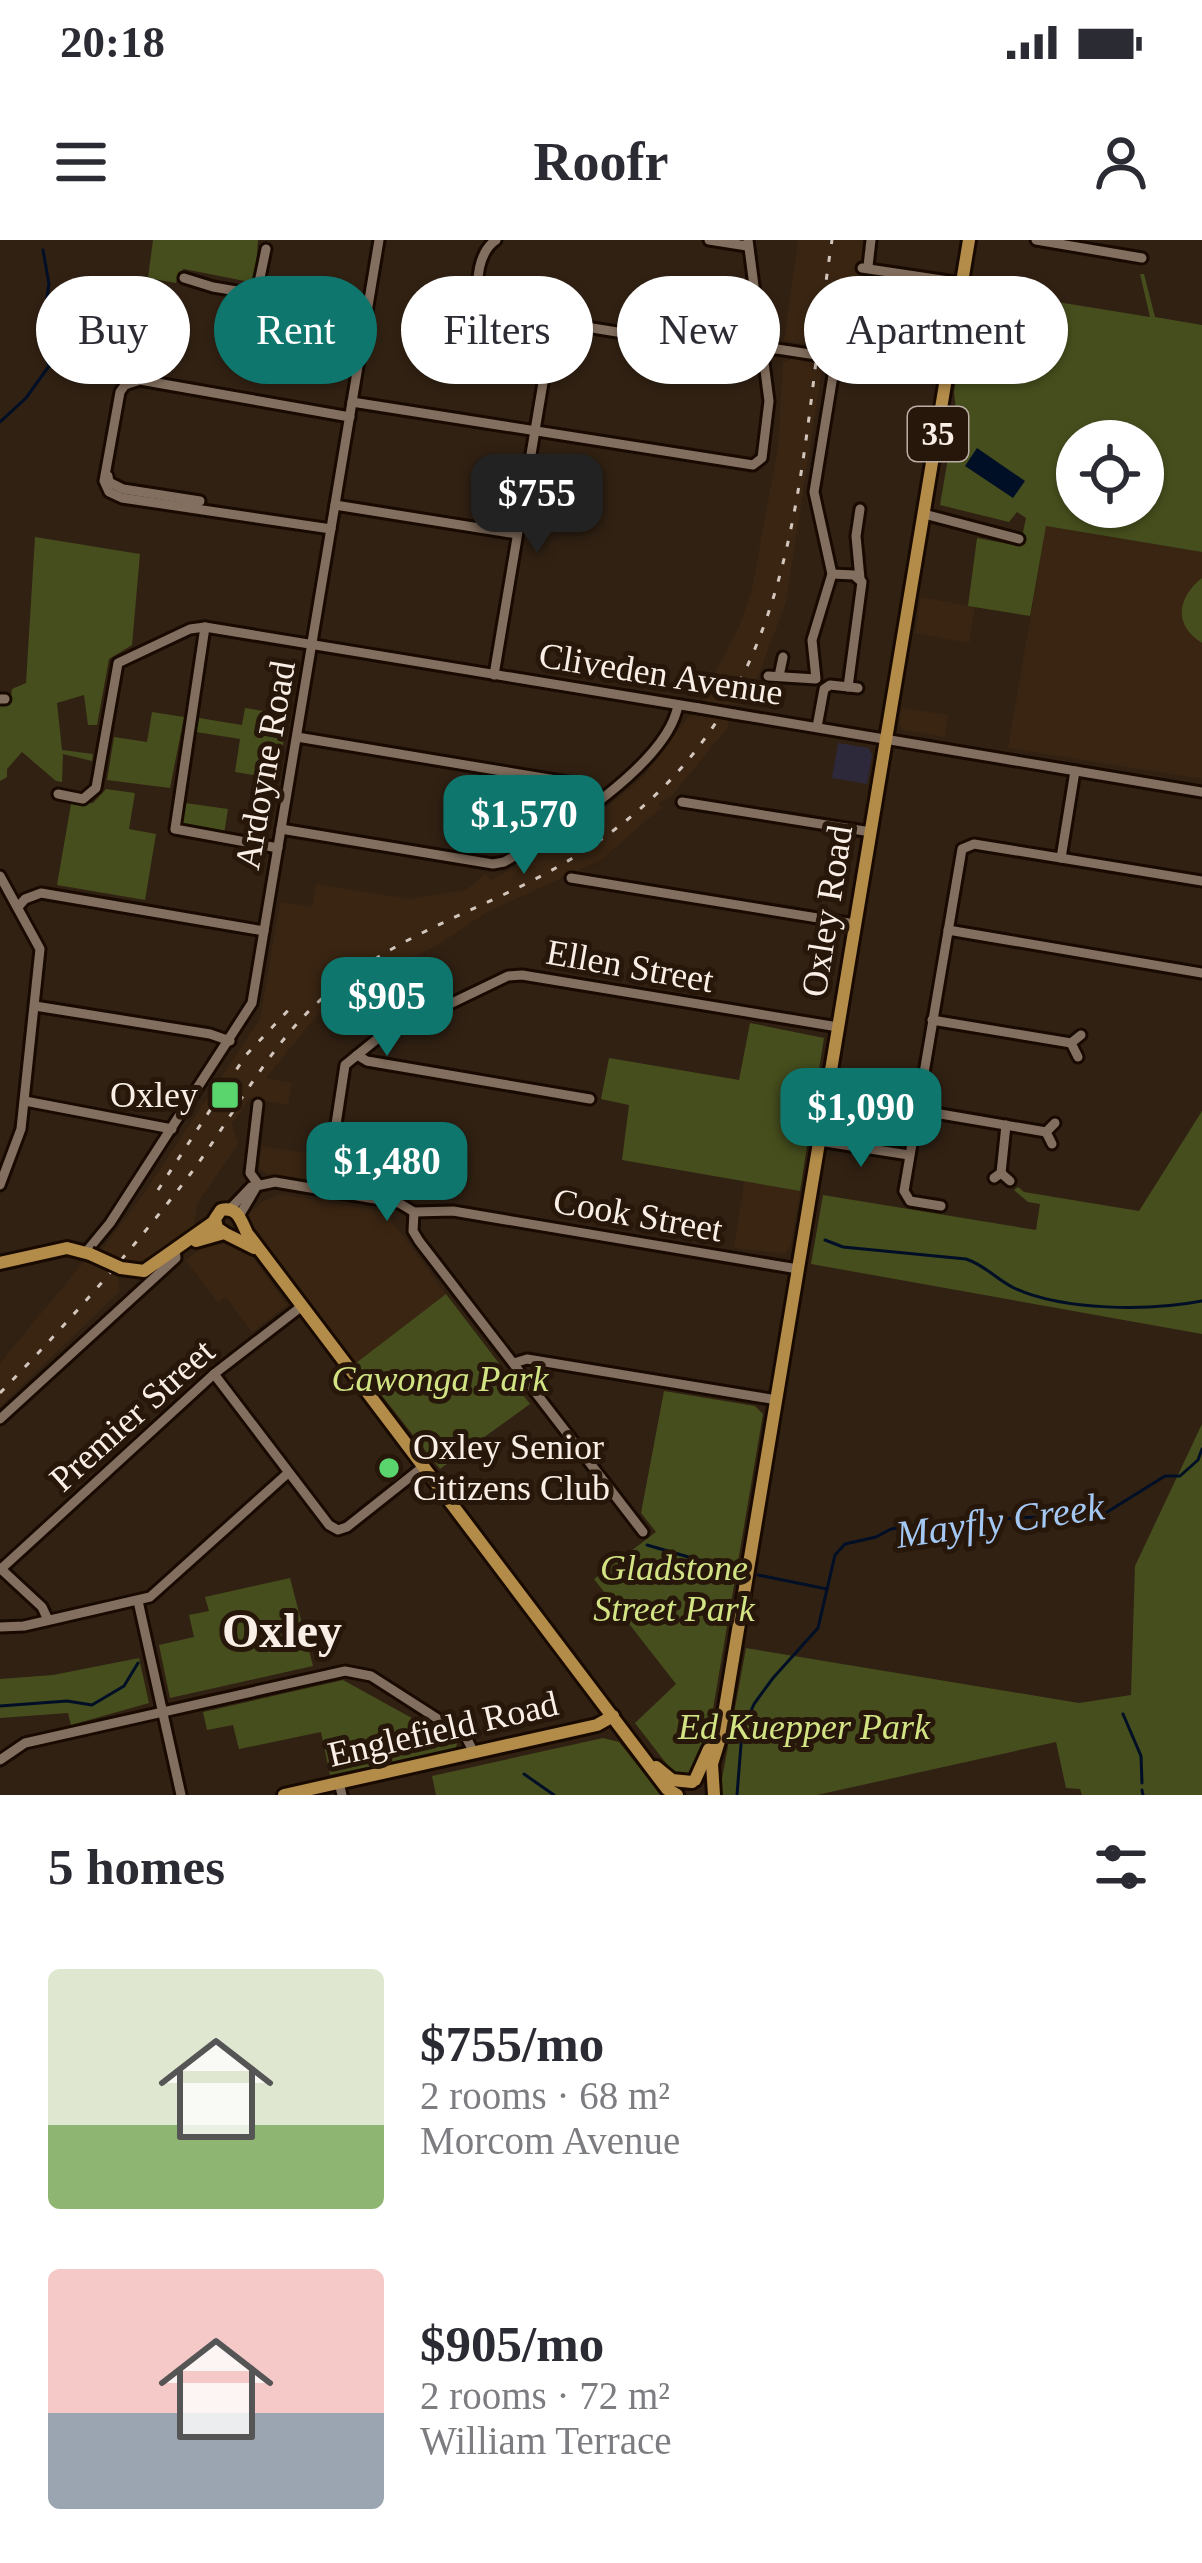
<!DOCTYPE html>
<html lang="en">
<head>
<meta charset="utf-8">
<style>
  :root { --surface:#fff; --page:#f2f2f3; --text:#2b2b33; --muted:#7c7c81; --accent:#0f766e }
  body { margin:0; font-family:"Times New Roman",serif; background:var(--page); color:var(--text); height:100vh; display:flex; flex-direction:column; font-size:45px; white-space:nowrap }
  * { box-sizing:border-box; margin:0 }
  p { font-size:39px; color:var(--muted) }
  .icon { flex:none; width:66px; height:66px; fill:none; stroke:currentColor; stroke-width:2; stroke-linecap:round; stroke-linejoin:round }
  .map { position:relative; height:1555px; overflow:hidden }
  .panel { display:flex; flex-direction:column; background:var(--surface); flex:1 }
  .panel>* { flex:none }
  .guide { position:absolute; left:36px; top:36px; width:1131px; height:108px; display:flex; gap:24px }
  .controls { position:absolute; left:1056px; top:180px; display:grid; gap:24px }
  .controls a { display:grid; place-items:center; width:108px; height:108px; border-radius:50%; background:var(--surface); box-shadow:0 3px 9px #0004; font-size:60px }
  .price { position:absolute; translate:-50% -102px; padding:0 27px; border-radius:24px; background:var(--accent); color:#fff; font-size:39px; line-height:78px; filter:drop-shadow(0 3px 6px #0008) }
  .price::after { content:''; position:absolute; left:50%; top:72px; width:36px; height:27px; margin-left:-18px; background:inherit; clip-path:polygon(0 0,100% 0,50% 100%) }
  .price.selected { background:#222; color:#fff }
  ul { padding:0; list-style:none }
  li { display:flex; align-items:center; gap:36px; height:300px; padding:0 48px }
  li span { display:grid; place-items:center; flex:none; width:336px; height:240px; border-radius:12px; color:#555 }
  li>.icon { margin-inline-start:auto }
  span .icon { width:144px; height:144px; fill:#fffc; stroke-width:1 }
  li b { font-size:51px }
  h2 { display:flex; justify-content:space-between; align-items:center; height:144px; padding:0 48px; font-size:51px }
  .pill { padding:0 42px; border-radius:54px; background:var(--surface); box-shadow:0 3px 9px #0004; font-size:42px; line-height:108px }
  .pill.selected { background:var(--accent); color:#fff }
  .status { display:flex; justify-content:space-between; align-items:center; height:84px; padding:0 60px; background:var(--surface); direction:ltr }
  .status svg { height:33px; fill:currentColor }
  header { display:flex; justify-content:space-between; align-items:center; height:156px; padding:0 48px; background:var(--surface); font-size:54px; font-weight:600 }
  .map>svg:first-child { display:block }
</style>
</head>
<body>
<div class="status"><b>20:18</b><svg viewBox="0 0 49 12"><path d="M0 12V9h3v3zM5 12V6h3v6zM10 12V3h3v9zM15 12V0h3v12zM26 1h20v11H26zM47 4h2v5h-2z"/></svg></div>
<header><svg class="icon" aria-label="menu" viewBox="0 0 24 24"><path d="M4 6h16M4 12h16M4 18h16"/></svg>Roofr<svg class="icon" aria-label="person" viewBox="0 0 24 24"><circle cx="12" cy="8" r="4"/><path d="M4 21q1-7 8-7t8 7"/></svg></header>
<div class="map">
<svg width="1202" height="1555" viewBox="0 0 1202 1555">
  <rect width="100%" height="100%" fill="#312113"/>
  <g fill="#3a2512">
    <polygon points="798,0 866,0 841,109 784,101"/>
    <polygon points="795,117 823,123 786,362 755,444 743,465 707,463 702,457 739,387 752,349 778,207 783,123"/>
    <polygon points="1046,286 1202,312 1202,539 1008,508"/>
    <polygon points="921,357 975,367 969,403 915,393"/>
    <polygon points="902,468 948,475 945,497 904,490 899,485"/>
    <polygon points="698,473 727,478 729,486 671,557 659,563 662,567 601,620 487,672 441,703 340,755 314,779 266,838 292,843 288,865 250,858 232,884 238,904 197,964 194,986 146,1022 127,1024 100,1012 144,953 260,779 280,662 312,667 316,644 408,659 466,650 485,634 491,640 579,591 644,536 688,477"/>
    <polygon points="262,906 318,915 314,941 265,933 259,928"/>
    <polygon points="744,942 800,951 791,1005 785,1014 734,1008"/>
    <polygon points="281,954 376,970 389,977 446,1054 356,1123 248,982 247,976 260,963"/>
    <polygon points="229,1003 242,1006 251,1015 287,1065 252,1092 226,1057 218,1062 185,1020 206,1005"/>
    <polygon points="87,1018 117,1032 120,1051 0,1167 0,1123"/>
  </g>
  <polygon fill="#2d293a" points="838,503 869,508 872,515 867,544 832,538"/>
  <g fill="#464e1d" fill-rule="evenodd">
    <polygon points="153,0 258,0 255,43 184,29 178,33 176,43 148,38"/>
    <path d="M 1140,34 L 1144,34 L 1155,77 L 1202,85 L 1202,312 L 1046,286 L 1030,376 L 968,366 L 977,298 L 1020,306 L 1026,278 L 1017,272 L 1009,282 L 940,265 L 956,171 L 954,152 L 961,113 L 1034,124 L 1045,60 L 1150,77 ZM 1077,201 L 1143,201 L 1143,267 L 1077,267 Z"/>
    <polygon points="35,297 140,314 132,405 109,419 97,485 88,485 84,455 57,463 62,510 93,514 92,521 63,514 62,542 56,541 22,512 7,529 7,537 0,541 0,464 11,456 12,449 26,443"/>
    <path d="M 1202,338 L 1202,403 C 1173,385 1177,358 1202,338 Z"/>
    <polygon points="245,468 288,475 277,539 235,532 240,499 196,492 199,478 242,485"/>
    <polygon points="152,472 184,477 170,548 107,540 114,497 147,502"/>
    <polygon points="106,549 135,553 129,589 156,594 145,660 57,645 71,564 93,563"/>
    <polygon points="185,563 228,569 224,594 181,587"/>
    <polygon points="750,783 824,798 800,951 622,920 629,865 601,859 609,818 739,840"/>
    <polygon points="1202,871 1202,1094 811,1024 823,955 1036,990 1040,964 1028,962 1014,950 1018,947 1024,952 1139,971"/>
    <polygon points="446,1054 530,1164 440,1229 356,1123"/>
    <polygon points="664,1151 755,1166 763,1174 710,1487 687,1536 676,1536 635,1483 676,1444 594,1339 656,1292 641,1273"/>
    <polygon points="1202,1184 1202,1555 1082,1555 1080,1549 1066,1548 1056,1502 817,1555 719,1555 746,1408 1079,1463 1131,1455 1135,1326"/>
    <polygon points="290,1338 313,1426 170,1458 159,1405 194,1397 189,1375 209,1371 205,1357"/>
    <polygon points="139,1418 149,1463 71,1485 68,1473 0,1478 0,1439 53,1435"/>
    <polygon points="343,1440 457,1503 456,1508 330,1535 321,1492 239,1509 233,1485 207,1490 203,1472"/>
    <polygon points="603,1498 619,1502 661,1555 436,1555 432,1536"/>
  </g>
  <polygon fill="#000f26" points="977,208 1025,241 1013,258 965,226"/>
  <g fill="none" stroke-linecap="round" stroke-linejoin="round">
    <g stroke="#000f26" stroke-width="3">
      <polyline points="0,182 26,158 49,126 40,103 49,44 43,10"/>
      <path d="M 825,1000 L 843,1007 L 966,1019 C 985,1025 997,1040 1014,1048 C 1063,1071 1150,1071 1202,1061"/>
      <polyline points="647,1305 737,1331"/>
      <polyline points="758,1335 827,1349"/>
      <polyline points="0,1466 67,1461 92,1465 124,1446 138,1423"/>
      <polyline points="1123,1474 1141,1516 1142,1543"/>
      <polyline points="524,1534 554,1555"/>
      <polyline points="1142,1550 1143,1555"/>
      <polyline points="737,1555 742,1492 754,1464 773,1438 818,1388 835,1315 845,1304 876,1297 891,1289 951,1281 1104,1274 1165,1236 1180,1236 1198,1220 1202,1209"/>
    </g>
    <g stroke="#180a01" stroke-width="15">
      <g id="minor">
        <path d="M 496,0 C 478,12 476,41 478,62 L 487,71 L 747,113 L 777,109 L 947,135"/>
        <polyline points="709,0 747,6"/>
        <polyline points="1036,0 1142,18"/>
        <polyline points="868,26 871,0"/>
        <polyline points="862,28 962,43"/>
        <polyline points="184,38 213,47 367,73"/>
        <polyline points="257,52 266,9"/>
        <polyline points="352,162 753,225 762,218 769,161 748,0"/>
        <polyline points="108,236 109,242 123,249 200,261"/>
        <polyline points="335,265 517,294"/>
        <polyline points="924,274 1019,299"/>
        <polyline points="331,289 122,258 109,252 104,241 120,152 125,145 140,140 350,177"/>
        <polyline points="832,334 854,335 862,342 848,447"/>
        <polyline points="860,339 856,296 860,269"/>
        <polyline points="205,387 175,589 278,608"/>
        <polyline points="494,435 553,83"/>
        <polyline points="768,436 816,439 812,400 832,334 814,252 836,117"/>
        <polyline points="779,436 783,417"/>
        <polyline points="0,459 5,459"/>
        <polyline points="734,474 1202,552"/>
        <polyline points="817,487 824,449 830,445 858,448"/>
        <polyline points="297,497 586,545 602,557"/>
        <polyline points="58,554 83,559 96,548 118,423 190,389 205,387 699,468"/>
        <polyline points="682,562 871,592"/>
        <path d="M 281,589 L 493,624 L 504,622 C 554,595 668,524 678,465"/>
        <polyline points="1061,618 1075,531"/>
        <polyline points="0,636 40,709 21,889 0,945"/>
        <polyline points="571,638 855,684"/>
        <polyline points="18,667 25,659 41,653 264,691"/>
        <polyline points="948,690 1202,733"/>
        <polyline points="35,766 210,794 230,801"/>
        <polyline points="932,780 1071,803"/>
        <polyline points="357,815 367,821 590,859"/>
        <polyline points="1078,817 1071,803 1081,795"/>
        <polyline points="25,861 172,889"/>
        <polyline points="917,870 1046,892"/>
        <polyline points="819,901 909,915"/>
        <polyline points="1052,904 1046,892 1055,883"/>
        <polyline points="1001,933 1006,885"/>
        <polyline points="994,938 1001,933 1010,941"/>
        <polyline points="258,944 250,933 258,864"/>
        <polyline points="326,950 345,825 377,799 508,736 522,735 838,787"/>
        <polyline points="941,966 910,961 904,951 962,609 974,604 1202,641"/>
        <polyline points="230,969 251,947 275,942 399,963 414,972 453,971 798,1029"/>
        <polyline points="414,972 413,991 419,1001 643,1292"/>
        <polyline points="239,976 255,949"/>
        <polyline points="86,1012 110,983 252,763 379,0"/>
        <polyline points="514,1123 527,1119 777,1160"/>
        <polyline points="214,1134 329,1285 338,1290 347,1287 424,1226"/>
        <polyline points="0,1179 176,1018 175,1009"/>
        <polyline points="0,1328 42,1367 48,1380"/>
        <polyline points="1,1329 214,1134 302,1066"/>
        <polyline points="138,1361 181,1555"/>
        <polyline points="0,1387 24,1386 150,1357 288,1233"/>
        <polyline points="0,1520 25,1503 345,1431 371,1436 466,1497 474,1513"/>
        <polyline points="339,1543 342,1555"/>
      </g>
    </g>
    <g stroke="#180a01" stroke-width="18">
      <g id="major">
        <path d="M 224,993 L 217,988 L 215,979 L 221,970 C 238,966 241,981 247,993 L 667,1549 L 677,1555"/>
        <polyline points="196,1001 224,993 254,1008"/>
        <polyline points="0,1023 67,1008 90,1014"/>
        <polyline points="121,1028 144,1031 215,981"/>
        <polyline points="656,1527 672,1540 692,1542"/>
        <polyline points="695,1540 709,1509"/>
        <polyline points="284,1555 597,1485 613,1476"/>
        <polyline points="714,1555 712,1524 720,1498 969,0"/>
      </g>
    </g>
    <use href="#minor" stroke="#836f5f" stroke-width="9"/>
    <use href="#major" stroke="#b38c49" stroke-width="12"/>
    <g stroke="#d3c7bd" stroke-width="3" stroke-dasharray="6 12" stroke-linecap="butt">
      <polyline points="158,950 246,815 296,762"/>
      <path d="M 0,1153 C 65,1086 128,1015 185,941 C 229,884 262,816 314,766 C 389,694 480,673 566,622 C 809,478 794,246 832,0"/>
    </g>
    <g stroke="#180a01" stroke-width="15" stroke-linecap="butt">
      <polyline id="minor-bridge" points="699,468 734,474"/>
    </g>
    <g stroke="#180a01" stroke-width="18" stroke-linecap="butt">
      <polyline id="major-bridge" points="90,1014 121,1028"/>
    </g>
    <use href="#minor-bridge" stroke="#836f5f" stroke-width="9"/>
    <use href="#major-bridge" stroke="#b38c49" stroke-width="12"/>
  </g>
  <g fill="#5ad56e" stroke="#27170a" stroke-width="4.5">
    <rect x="210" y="840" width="30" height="30" rx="6"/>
    <circle cx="389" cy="1228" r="12"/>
  </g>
  <g text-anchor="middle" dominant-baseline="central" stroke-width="10" stroke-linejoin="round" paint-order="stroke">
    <rect fill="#27170a" stroke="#bbaea4" stroke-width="3" x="908" y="167" width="60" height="54" rx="9"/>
    <g font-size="33" font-weight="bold" fill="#faefe6">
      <text x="938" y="194">35</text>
    </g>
    <g font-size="36" fill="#faefe6" stroke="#27170a">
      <text transform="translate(661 434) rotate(9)">Cliveden Avenue</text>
      <text transform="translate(265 525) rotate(-80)">Ardoyne Road</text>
      <text transform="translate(827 671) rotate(-81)">Oxley Road</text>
      <text transform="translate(630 726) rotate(10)">Ellen Street</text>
      <text transform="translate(638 975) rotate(10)">Cook Street</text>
      <text transform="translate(132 1175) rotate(-42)">Premier Street</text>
      <text transform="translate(443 1489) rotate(-13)">Englefield Road</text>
    </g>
    <g font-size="36" fill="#faefe6" stroke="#27170a" text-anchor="end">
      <text x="198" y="855">Oxley</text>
      <text x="413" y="1207" text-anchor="start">Oxley Senior<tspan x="413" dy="41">Citizens Club</tspan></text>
    </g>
    <g font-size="36" font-style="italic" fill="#d2e484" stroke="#27170a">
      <text x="440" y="1139">Cawonga Park</text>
      <text x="674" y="1328">Gladstone<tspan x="674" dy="41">Street Park</tspan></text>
      <text x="804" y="1487">Ed Kuepper Park</text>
    </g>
    <g font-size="39" font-style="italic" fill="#a4c8f4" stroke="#27170a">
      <text transform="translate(1000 1280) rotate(-8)">Mayfly Creek</text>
    </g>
    <g font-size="48" font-weight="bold" fill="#faefe6" stroke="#27170a">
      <text x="282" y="1390">Oxley</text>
    </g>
  </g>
</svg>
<div class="controls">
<a><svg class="icon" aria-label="locate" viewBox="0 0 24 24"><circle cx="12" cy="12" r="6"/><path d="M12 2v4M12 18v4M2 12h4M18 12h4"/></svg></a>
</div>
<b class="price selected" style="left:537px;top:316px">$755</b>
<b class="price" style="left:524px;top:637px">$1,570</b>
<b class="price" style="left:387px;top:819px">$905</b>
<b class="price" style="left:861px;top:930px">$1,090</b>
<b class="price" style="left:387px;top:984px">$1,480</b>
<div class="guide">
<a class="pill">Buy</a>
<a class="pill selected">Rent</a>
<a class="pill">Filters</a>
<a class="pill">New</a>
<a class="pill">Apartment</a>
</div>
</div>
<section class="panel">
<h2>5 homes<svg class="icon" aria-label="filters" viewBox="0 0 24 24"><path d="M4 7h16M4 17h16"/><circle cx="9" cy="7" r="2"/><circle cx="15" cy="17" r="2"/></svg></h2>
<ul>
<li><span style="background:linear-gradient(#dfe7d0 65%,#8fb573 0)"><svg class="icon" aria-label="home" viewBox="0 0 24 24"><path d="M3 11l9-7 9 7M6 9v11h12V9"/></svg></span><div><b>$755/mo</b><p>2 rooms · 68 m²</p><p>Morcom Avenue</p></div></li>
<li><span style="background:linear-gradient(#f6c9c9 60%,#9aa5b1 0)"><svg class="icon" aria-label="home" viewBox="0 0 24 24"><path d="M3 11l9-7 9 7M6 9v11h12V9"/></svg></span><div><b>$905/mo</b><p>2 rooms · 72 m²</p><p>William Terrace</p></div></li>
</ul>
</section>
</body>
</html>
